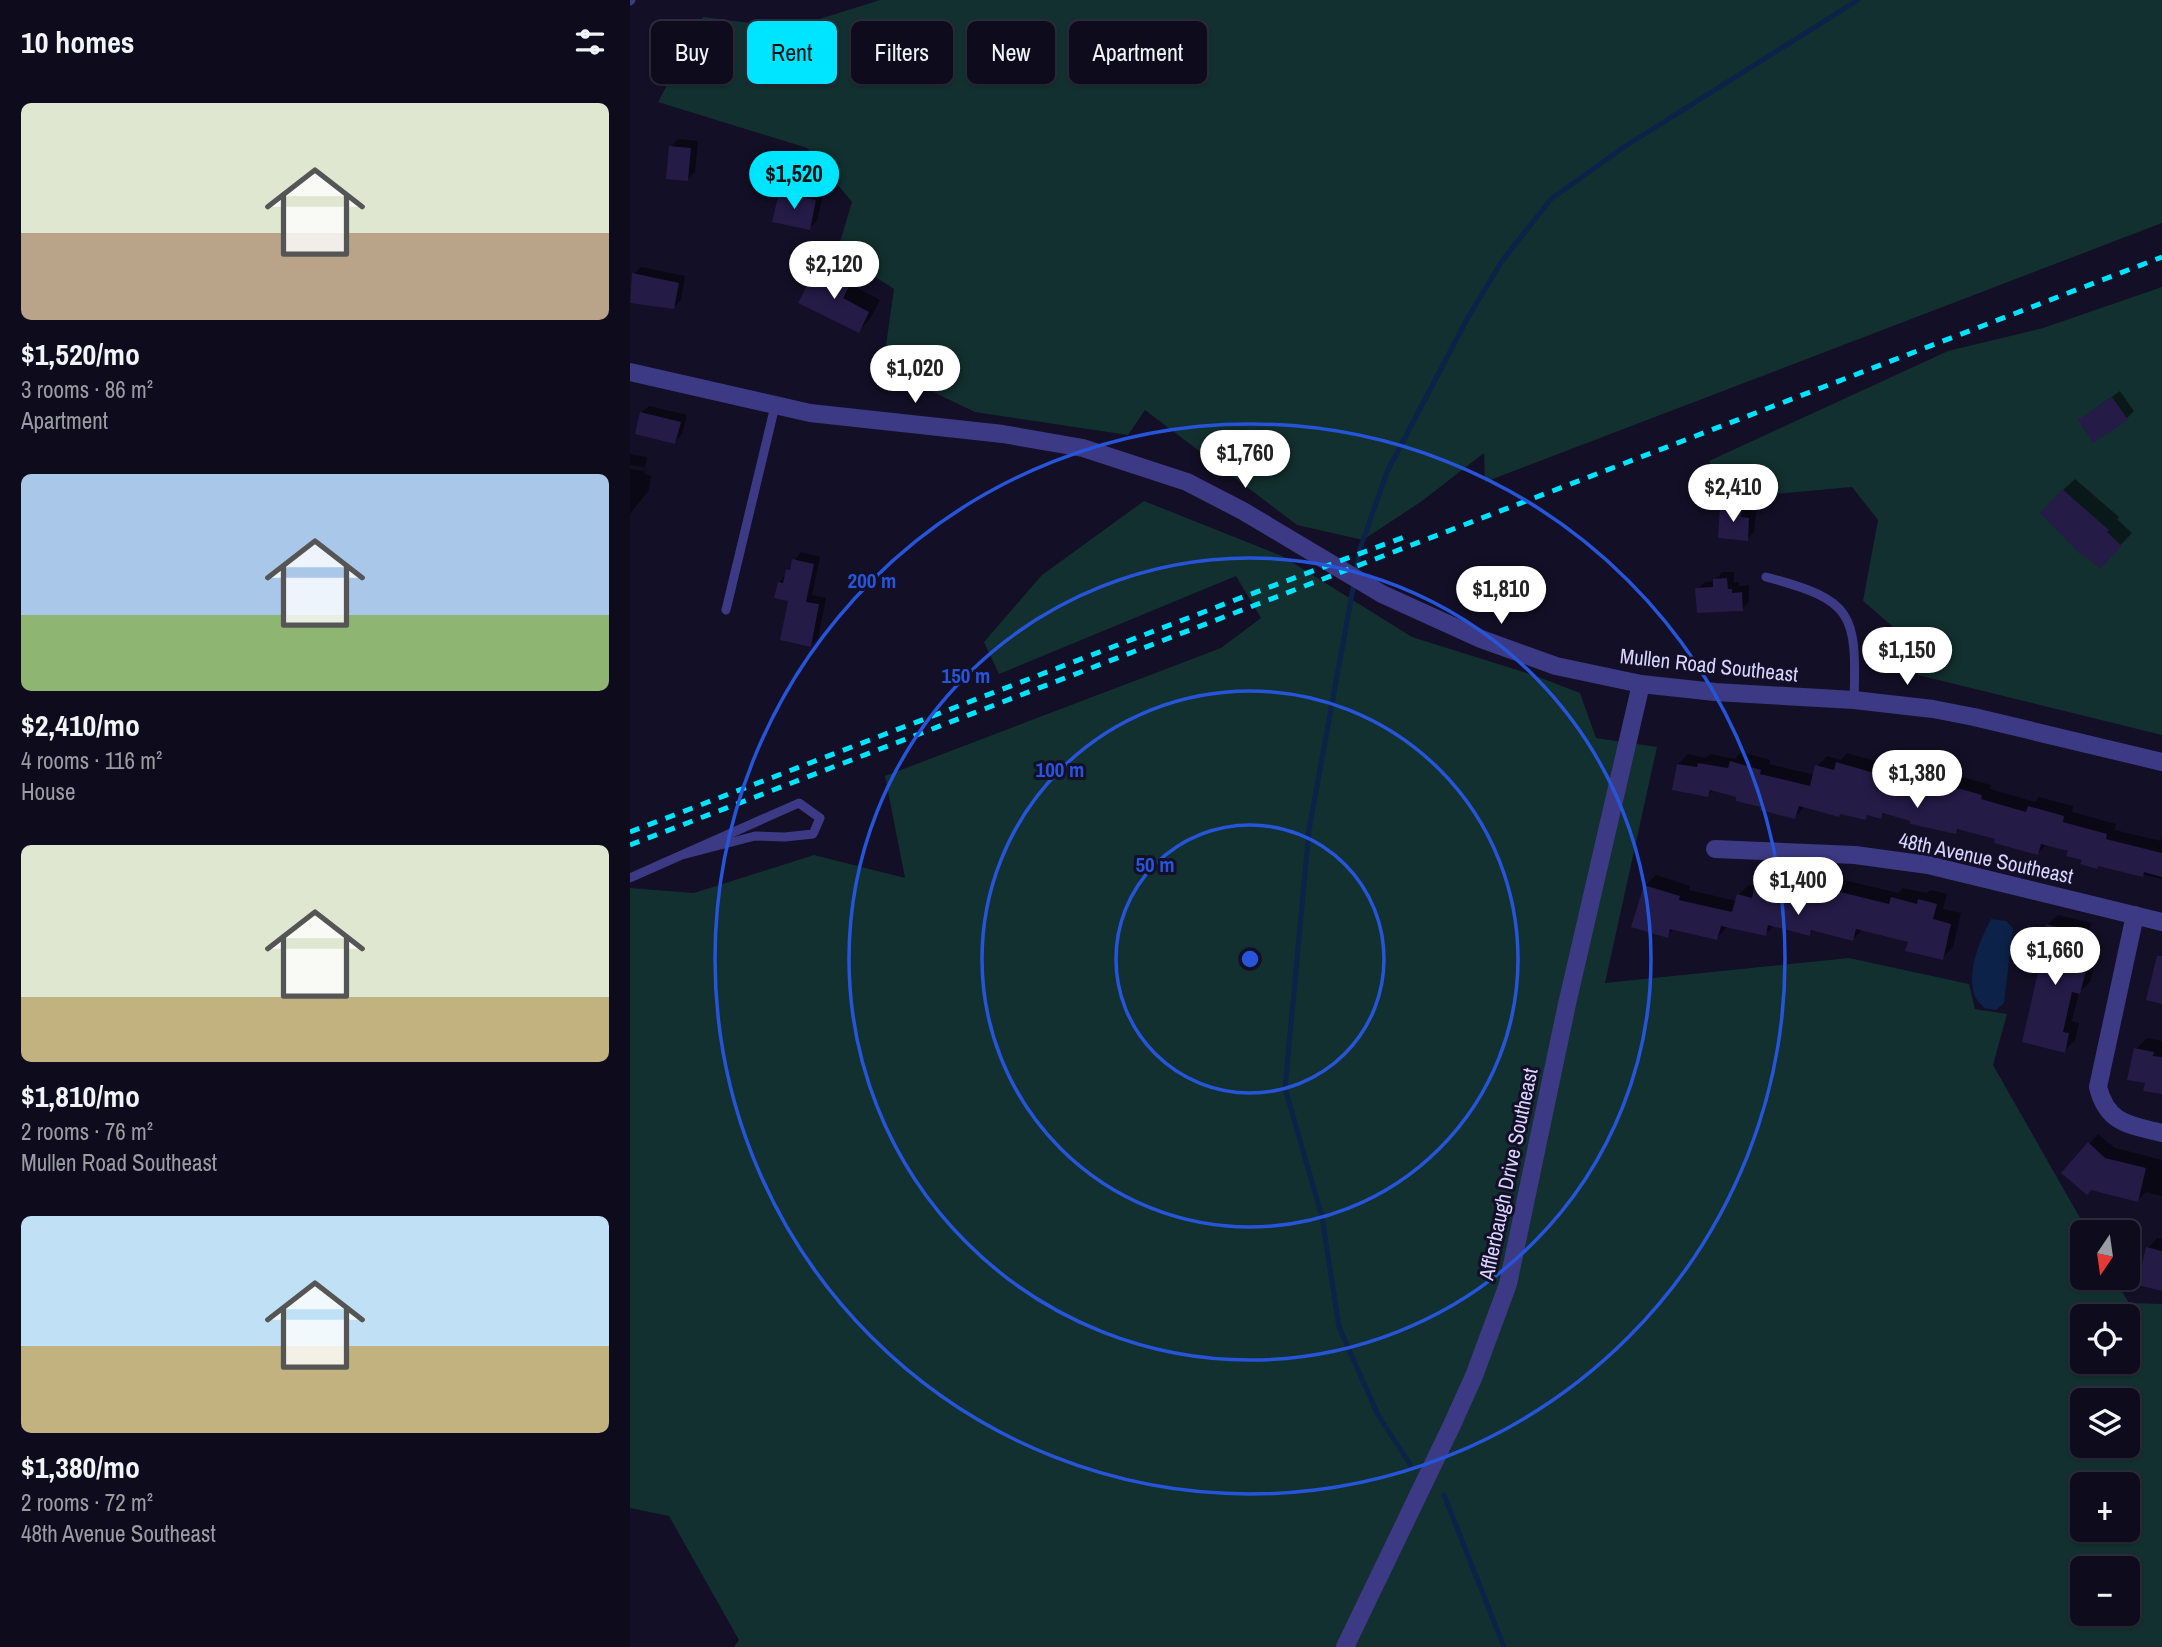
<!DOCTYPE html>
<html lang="en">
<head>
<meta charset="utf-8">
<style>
  :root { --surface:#0e0b1c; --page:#1c1929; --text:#f1f3f6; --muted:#9b9ba3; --line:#2e2b3b; --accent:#00e5ff }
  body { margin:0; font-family:"Archivo Narrow",sans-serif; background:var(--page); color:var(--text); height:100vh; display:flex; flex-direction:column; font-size:26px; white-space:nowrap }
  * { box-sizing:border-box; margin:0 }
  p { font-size:23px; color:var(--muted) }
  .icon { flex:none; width:38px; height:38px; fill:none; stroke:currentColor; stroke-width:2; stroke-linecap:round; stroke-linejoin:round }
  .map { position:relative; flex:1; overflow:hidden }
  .panel { display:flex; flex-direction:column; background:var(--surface); width:630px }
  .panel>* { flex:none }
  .guide { position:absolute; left:21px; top:21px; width:665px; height:63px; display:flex; gap:14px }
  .needle { width:46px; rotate:193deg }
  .buttons { position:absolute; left:1440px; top:1220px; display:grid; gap:14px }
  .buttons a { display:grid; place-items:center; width:70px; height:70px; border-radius:10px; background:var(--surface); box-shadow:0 2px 5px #0004,0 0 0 2px var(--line); font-size:35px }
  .price { position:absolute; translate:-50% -60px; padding:0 16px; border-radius:24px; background:#fff; color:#222; font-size:23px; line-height:46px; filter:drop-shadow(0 2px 4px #0008) }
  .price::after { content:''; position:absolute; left:50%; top:42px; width:21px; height:16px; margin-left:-10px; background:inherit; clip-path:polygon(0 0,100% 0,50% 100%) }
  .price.on { background:var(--accent); color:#111 }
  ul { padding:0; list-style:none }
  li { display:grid; align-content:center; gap:14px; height:371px; padding:0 21px }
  li span { display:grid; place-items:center; height:217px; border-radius:10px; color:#555 }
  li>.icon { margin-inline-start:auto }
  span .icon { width:126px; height:126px; fill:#fffc; stroke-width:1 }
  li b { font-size:30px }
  h2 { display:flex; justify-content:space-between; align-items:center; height:84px; padding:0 21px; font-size:30px }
  .pill { padding:0 24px; border-radius:10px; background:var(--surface); box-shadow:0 2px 5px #0004,0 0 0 2px var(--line); font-size:24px; line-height:63px }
  .pill.on { background:var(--accent); color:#111 }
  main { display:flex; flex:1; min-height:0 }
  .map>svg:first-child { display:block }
</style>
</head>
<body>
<main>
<section class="panel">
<h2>10 homes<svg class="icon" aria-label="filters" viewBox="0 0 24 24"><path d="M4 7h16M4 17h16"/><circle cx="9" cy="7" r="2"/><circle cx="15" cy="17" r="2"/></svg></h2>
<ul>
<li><span style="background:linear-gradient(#dfe7d0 60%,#b9a48a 0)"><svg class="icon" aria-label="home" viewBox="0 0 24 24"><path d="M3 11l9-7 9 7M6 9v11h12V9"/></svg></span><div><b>$1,520/mo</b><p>3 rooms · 86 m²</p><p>Apartment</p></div></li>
<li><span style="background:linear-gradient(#a9c7e8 65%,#8fb573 0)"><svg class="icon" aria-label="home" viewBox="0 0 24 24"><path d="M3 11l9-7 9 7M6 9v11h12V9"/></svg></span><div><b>$2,410/mo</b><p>4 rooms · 116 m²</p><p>House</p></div></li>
<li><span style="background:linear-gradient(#dfe7d0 70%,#c2b280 0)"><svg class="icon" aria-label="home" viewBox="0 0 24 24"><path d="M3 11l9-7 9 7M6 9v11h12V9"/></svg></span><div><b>$1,810/mo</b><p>2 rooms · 76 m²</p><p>Mullen Road Southeast</p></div></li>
<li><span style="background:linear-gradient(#bfe0f5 60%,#c2b280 0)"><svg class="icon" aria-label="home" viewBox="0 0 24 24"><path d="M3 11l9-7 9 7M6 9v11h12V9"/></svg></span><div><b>$1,380/mo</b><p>2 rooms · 72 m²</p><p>48th Avenue Southeast</p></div></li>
</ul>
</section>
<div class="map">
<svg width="1532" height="1647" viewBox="0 0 1532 1647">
  <rect width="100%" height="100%" fill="#130f26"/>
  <g fill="#12302f" fill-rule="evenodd">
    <polygon points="250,0 1532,0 1532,223 855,482 854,453 792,501 733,540 667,525 515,410 498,435 345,412 274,378 255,352 264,289 207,252 222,202 177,148 28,102 73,17 161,28"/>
    <polygon points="1532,287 1532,735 1288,675 1276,638 1233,601 1248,520 1222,487 1103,498 1079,461 1318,351 1413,328"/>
    <path d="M 514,501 L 652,556 L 782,637 L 906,676 L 950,693 L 966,738 L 1027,747 L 975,983 L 1219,958 L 1339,984 L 1345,1009 L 1377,1014 L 1363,1065 L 1458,1232 L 1452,1232 L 1452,1278 L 1484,1278 L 1499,1303 L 1532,1304 L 1532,1647 L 104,1647 L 109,1640 L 39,1516 L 0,1508 L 0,888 L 64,893 L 184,855 L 275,878 L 255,776 L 591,648 L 631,618 L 606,576 L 369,674 L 354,642 L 412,575 ZM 1452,1316 L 1498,1316 L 1498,1362 L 1452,1362 ZM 1452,1400 L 1498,1400 L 1498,1446 L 1452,1446 ZM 1452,1484 L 1498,1484 L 1498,1530 L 1452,1530 ZM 1452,1568 L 1498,1568 L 1498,1614 L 1452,1614 Z"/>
  </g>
  <path fill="#0c2248" d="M 1361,919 L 1376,921 L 1383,928 L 1374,1003 L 1366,1010 L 1354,1008 C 1351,1004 1345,999 1344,994 C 1337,969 1350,941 1361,919 Z"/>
  <g fill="#0007">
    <polygon points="48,139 68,141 65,172 58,179 41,147"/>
    <polygon points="158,185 193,193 187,221 179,228 150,193"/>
    <polygon points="212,259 232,269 223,286 250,300 240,319 228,331 181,281 193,270 199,273"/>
    <polygon points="11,267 55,276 51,300 44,307 0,301 4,274"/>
    <polygon points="1490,391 1504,411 1496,419 1450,420"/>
    <polygon points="19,406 57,415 52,434 45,442 11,413"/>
    <polygon points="0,454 17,457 14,474 21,476 19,490 0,514 0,469 14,471 15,467 0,465"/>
    <polygon points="1445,479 1489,517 1487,519 1502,533 1481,555 1433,490"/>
    <polygon points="1100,499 1118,500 1117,510 1126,511 1124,532 1117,539 1092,506"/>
    <polygon points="171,552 190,557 182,595 196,598 188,638 181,645 160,600 149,583"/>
    <polygon points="1092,572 1104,572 1104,583 1109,582 1109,586 1119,585 1119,602 1112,609 1067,589 1075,582 1085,581"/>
    <polygon points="1111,752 1140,760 1139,764 1185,775 1187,766 1197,756 1211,760 1217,753 1279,771 1285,764 1361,785 1360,789 1405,802 1409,797 1443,806 1442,812 1486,824 1484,830 1531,841 1532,838 1532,879 1469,865 1454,859 1440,850 1417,844 1408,853 1367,838 1329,828 1325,833 1256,812 1251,817 1239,814 1235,818 1175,806 1165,817 1109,796 1084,789 1078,795 1048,764 1058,754 1076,758 1080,754 1105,759"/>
    <polygon points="1026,875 1060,886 1059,890 1107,901 1108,895 1119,885 1127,887 1137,877 1176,886 1183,880 1205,885 1210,879 1268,893 1273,888 1297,893 1300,890 1317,894 1313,909 1331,913 1323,947 1312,958 1280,941 1233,929 1223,939 1184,929 1180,934 1144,925 1135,935 1098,926 1087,938 1045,928 1037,936 1015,886"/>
    <polygon points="1428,915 1461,923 1457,938 1470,941 1460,982 1449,992 1442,1021 1449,1023 1445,1040 1434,1051 1409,943 1414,938 1417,925"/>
    <polygon points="1517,1038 1532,1041 1532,1093 1517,1082 1506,1049"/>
    <polygon points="1468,1134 1485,1148 1532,1160 1532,1196 1516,1192 1508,1200 1459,1144"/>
    <polygon points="1527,1238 1532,1239 1532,1289 1518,1248"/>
  </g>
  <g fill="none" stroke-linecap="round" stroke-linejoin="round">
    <g stroke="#0c2248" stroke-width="5">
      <polyline points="726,573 730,549 757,472 836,321 872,261 921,199 994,147 1228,0"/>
      <polyline points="724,583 679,830 655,1088 692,1217 709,1327 748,1415 780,1464"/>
      <polyline points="814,1495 874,1647"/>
    </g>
  </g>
  <g fill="#241b47">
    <polygon points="39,146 61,148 58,181 36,179"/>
    <polygon points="149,192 186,200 180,230 142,222"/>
    <polygon points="199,269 222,281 213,298 239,312 229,333 168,303 180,280 191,286"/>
    <polygon points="2,273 49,283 44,309 0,303"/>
    <polygon points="1482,397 1498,420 1463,443 1448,420"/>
    <polygon points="10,412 51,422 45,444 5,434"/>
    <polygon points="1432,489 1479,530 1477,532 1492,546 1470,569 1454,555 1453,557 1410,513"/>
    <polygon points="1090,506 1112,507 1111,517 1119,518 1118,541 1088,538"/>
    <polygon points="162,559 184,564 176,602 189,604 181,647 150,640 158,601 144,598 148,582 153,583 156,569 160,570"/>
    <polygon points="1097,578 1098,589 1102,589 1102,593 1112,592 1113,611 1067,613 1065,588 1083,587 1083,579"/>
    <polygon points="1100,761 1131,770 1130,774 1180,786 1185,765 1204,770 1206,762 1272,781 1274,773 1352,795 1351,799 1396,812 1398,806 1434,816 1433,822 1477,834 1476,839 1532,853 1532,877 1514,872 1513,877 1468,866 1467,869 1450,864 1452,860 1436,856 1438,851 1411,844 1408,855 1364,843 1365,839 1327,829 1326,834 1280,824 1280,821 1253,813 1251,819 1237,815 1236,820 1210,814 1209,817 1169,806 1165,819 1130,810 1131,807 1106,801 1106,797 1080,790 1078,797 1042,790 1047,764 1067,767 1068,763 1098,768"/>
    <polygon points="1014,885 1050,896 1049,900 1102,912 1107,894 1122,898 1124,887 1169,897 1171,889 1196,896 1198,889 1259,904 1261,897 1287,904 1288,899 1307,904 1303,919 1321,924 1313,960 1275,951 1278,942 1226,929 1223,941 1181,930 1180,936 1138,925 1136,936 1091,926 1087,940 1040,929 1038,938 1001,927"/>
    <polygon points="1416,924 1451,933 1448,948 1461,951 1450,994 1442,992 1433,1032 1439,1033 1435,1053 1392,1042 1411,959 1404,957 1407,942 1411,943"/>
    <polygon points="1527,956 1532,956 1532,1004 1516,1000"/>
    <polygon points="1504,1048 1524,1052 1523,1056 1532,1057 1532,1094 1513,1091 1515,1083 1497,1080"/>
    <polygon points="1458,1142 1475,1158 1516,1168 1508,1202 1461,1190 1457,1195 1431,1173"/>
    <polygon points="1516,1247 1532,1251 1532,1291 1507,1285"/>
  </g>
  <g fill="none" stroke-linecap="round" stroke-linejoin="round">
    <g stroke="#3d3a85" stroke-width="9">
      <polyline points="0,1 1,0"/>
      <path d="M 1136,577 C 1223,600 1227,613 1224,700"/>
      <polyline points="96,610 145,406"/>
      <polyline points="0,878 169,803 190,818 183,834 155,837 125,836 52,855"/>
    </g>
    <g stroke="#3d3a85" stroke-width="18">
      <polyline points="1085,849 1225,855 1298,865 1532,922"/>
      <path d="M 1505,915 L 1468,1087 C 1477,1124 1500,1125 1532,1133"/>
      <polyline points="715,1647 821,1427 844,1376 878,1284 937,1004 1011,684"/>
    </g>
    <polyline stroke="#3d3a85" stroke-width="18" points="0,372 180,413 373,434 453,448 557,482 613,511 752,594 851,639 926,666 1011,684 1085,692 1224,700 1303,709 1344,717 1532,762"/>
    <g stroke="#00e5ff" stroke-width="5" stroke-dasharray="10 9" stroke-linecap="butt">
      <polyline points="0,832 605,600 777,536"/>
      <polyline points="0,845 1532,257"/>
    </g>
  </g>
  <g fill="none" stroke="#2655da" stroke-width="3.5">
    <circle cx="620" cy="959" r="134"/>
    <circle cx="620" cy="959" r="268"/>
    <circle cx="620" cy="959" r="401"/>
    <circle cx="620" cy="959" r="535"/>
  </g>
  <g text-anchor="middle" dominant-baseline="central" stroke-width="6" stroke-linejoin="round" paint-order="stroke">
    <g font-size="21" fill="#d9d4ff" stroke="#130f26">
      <text transform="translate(1079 665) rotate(6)">Mullen Road Southeast</text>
      <text transform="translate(1356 858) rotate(12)">48th Avenue Southeast</text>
      <text transform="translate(878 1174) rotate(-78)">Afflerbaugh Drive Southeast</text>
    </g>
  </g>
  <circle cx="620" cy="959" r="10" fill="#2655da" stroke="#130f26" stroke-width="3.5"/>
  <g font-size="21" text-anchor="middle" font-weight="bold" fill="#2655da" stroke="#130f26" stroke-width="6" stroke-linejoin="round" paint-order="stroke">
    <text x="242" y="588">200 m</text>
    <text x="336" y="683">150 m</text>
    <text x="430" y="777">100 m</text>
    <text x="525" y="872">50 m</text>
  </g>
</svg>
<div class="buttons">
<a><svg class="needle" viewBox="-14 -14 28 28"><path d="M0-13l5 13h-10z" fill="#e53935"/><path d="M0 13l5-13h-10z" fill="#9b9ba3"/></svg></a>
<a><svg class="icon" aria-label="locate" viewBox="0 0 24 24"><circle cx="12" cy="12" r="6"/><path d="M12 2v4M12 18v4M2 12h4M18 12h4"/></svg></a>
<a><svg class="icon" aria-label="layers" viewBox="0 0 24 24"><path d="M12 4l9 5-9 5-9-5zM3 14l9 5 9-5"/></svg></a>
<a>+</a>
<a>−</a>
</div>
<b class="price on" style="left:164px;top:211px">$1,520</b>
<b class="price" style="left:204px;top:301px">$2,120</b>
<b class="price" style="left:285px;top:405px">$1,020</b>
<b class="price" style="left:615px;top:490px">$1,760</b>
<b class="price" style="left:1103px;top:524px">$2,410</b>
<b class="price" style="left:871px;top:626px">$1,810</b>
<b class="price" style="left:1277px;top:687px">$1,150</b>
<b class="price" style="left:1287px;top:810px">$1,380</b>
<b class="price" style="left:1168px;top:917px">$1,400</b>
<b class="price" style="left:1425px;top:987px">$1,660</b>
<div class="guide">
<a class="pill">Buy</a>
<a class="pill on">Rent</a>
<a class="pill">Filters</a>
<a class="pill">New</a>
<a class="pill">Apartment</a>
</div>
</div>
</main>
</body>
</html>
